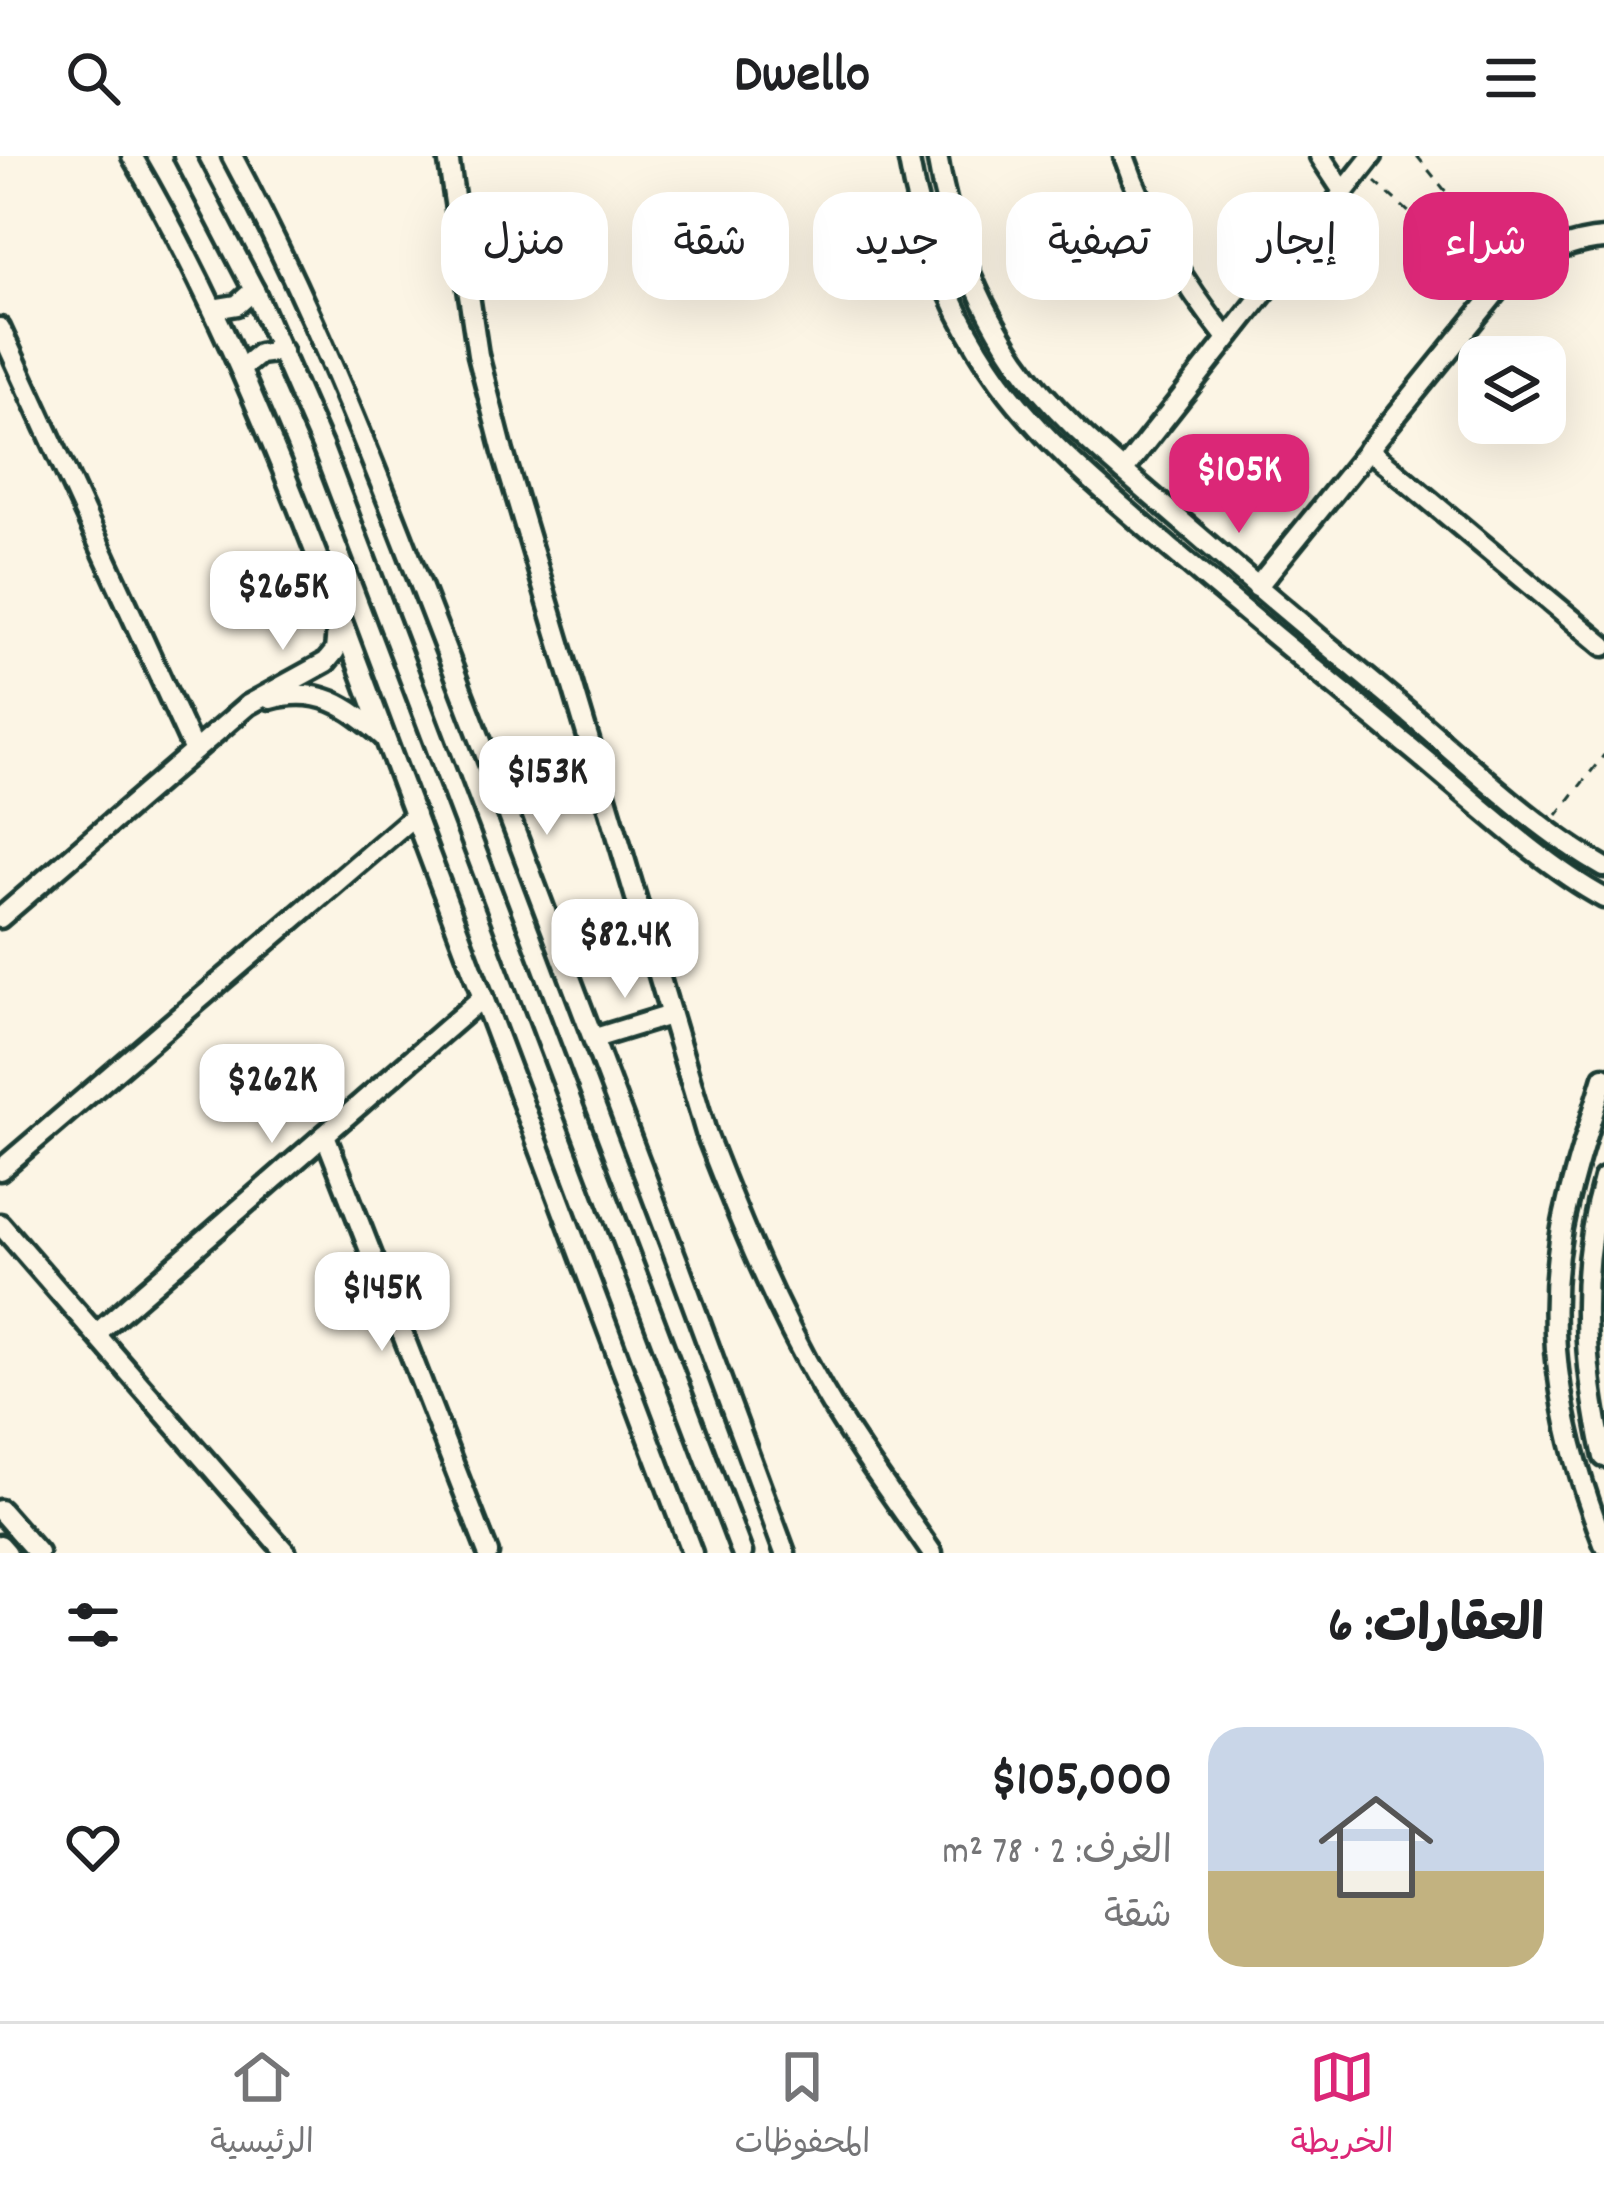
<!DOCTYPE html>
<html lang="ar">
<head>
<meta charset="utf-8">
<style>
  :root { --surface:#fff; --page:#f2f2f2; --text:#202124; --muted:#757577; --line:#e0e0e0; --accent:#db2777 }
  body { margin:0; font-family:Dekko,"Playpen Sans Arabic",sans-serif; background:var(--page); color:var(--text); direction:rtl; height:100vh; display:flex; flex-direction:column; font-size:45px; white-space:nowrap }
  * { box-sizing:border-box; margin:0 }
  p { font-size:39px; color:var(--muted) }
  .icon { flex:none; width:66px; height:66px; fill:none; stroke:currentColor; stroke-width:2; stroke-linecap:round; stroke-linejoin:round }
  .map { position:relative; height:1397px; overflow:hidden; direction:ltr }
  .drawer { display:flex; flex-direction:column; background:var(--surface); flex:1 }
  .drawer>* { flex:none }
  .top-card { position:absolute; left:36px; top:36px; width:1533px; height:108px; direction:rtl; display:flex; gap:24px }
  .fabs { position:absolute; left:1458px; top:180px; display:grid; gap:24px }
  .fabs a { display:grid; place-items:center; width:108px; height:108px; border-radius:24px; background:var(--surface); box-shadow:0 12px 48px #0002; font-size:60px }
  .price { position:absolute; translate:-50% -102px; padding:0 27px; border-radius:24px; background:#fff; color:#222; font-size:39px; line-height:78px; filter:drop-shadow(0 3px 6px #0008) }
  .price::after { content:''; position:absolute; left:50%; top:72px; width:36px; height:27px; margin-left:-18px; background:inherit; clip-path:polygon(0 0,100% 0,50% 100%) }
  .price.selected { background:var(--accent); color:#fff }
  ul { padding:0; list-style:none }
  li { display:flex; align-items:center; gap:36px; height:300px; padding:0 60px }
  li+li { border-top:3px solid var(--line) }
  li span { display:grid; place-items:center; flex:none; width:336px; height:240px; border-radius:36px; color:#555 }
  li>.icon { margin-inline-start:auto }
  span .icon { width:144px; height:144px; fill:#fffc; stroke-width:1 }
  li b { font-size:51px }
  h2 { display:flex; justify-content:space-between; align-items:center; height:144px; padding:0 60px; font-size:51px }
  .tag { padding:0 42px; border-radius:36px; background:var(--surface); box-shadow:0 12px 48px #0002; font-size:42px; line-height:108px }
  .tag.selected { background:var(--accent); color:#fff }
  header { display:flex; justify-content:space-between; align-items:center; height:156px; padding:0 60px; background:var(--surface); font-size:54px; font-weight:700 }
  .tabs { display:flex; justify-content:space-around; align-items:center; height:168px; border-top:3px solid var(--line); background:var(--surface); font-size:33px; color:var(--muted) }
  .tabs a { display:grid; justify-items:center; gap:6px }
  .tabs .selected { color:var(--accent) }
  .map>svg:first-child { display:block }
</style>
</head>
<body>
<header><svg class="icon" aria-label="menu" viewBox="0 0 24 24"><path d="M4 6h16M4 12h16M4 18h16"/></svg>Dwello<svg class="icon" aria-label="search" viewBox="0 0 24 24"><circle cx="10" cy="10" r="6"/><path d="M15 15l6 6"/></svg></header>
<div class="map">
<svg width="1604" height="1397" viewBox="0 0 1604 1397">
  <rect width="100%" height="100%" fill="#fcf5e5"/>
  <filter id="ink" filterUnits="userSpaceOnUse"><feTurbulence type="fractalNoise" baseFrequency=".00833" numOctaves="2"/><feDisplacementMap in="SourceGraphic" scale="24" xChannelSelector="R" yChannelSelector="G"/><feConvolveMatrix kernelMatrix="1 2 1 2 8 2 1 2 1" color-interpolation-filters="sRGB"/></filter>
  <g filter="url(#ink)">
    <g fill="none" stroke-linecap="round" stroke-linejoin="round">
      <g stroke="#1f3d34" stroke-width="27">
        <g id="minor">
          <path d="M 132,0 C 246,194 319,406 398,616 C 496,876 594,1137 692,1397"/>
          <polyline points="184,0 254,134 322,290 742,1397"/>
          <path d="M 232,0 C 332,187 404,386 480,583 C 584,854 685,1125 785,1397"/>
          <path d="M 448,0 L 478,199 L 503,296 L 707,980 C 741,1068 776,1153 823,1234 C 856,1291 895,1343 932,1397"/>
          <path d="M 908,0 C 922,82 951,158 1000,226 C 1047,290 1111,341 1170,392 C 1247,457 1324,521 1402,585 C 1463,634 1537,706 1604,742"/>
          <path d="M 937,0 C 949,73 974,141 1016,203 C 1056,261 1112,305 1165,351 C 1241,417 1318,482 1396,546 C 1461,600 1530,669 1604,711"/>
          <path d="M 1124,0 C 1148,69 1182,126 1227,182"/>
          <polyline points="1320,0 1343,35"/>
          <polyline points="213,153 237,149 254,134"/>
          <polyline points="0,172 194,595"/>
          <polyline points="242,212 259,198 282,195"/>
          <polyline points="1368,293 1604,490"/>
          <polyline points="1123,315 1372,0"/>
          <path d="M 1257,431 L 1497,135 C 1527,106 1561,86 1604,83"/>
          <path d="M 270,543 C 319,529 347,550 384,581"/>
          <polyline points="0,762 248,549 326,506 335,495 338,462"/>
          <polyline points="595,882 670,859"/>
          <path d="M 1604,921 C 1589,971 1572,1021 1562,1072 C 1542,1182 1564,1285 1604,1388"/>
          <polyline points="325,979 488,1397"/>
          <polyline points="0,1014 415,659"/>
          <path d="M 1604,1022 C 1577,1114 1583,1208 1604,1301"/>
          <polyline points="0,1068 286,1397"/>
          <polyline points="96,1178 483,841"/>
          <polyline points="0,1354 38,1397"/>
          <polyline points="0,1389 7,1397"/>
        </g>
      </g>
      <g stroke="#1f3d34" stroke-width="3" stroke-dasharray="9 9" stroke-linecap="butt">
        <polyline points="1417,0 1503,106"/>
        <polyline points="1375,26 1484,123"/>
        <polyline points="1557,659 1604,599"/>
      </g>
      <use href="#minor" stroke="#fcf5e5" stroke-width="18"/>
    </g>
  </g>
</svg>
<div class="fabs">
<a><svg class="icon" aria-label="layers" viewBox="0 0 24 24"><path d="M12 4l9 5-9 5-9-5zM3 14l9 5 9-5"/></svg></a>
</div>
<b class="price selected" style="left:1239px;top:380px">$105K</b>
<b class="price" style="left:283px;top:497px">$265K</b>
<b class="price" style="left:547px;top:682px">$153K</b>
<b class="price" style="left:625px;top:845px">$82.4K</b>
<b class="price" style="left:272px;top:990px">$262K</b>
<b class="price" style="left:382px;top:1198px">$145K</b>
<div class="top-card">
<a class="tag selected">شراء</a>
<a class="tag">إيجار</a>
<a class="tag">تصفية</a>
<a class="tag">جديد</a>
<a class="tag">شقة</a>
<a class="tag">منزل</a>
</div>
</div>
<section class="drawer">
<h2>العقارات: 6<svg class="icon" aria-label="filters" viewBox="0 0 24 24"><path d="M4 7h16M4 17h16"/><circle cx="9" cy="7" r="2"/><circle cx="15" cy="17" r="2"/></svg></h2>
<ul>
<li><span style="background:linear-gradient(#c9d6e8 60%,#c2b280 0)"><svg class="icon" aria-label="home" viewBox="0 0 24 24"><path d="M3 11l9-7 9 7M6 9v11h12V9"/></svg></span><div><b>$105,000</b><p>الغرف: 2 · 78 m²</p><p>شقة</p></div><svg class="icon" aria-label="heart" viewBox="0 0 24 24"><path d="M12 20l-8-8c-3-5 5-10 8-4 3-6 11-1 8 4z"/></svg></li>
</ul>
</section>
<nav class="tabs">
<a class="selected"><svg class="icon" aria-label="map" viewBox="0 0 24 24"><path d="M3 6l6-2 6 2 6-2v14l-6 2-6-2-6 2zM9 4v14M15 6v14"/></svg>الخريطة</a>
<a><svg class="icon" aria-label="saved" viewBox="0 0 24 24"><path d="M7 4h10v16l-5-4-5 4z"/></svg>المحفوظات</a>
<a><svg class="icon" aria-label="home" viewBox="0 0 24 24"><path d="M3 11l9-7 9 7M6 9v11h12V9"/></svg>الرئيسية</a>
</nav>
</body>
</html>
